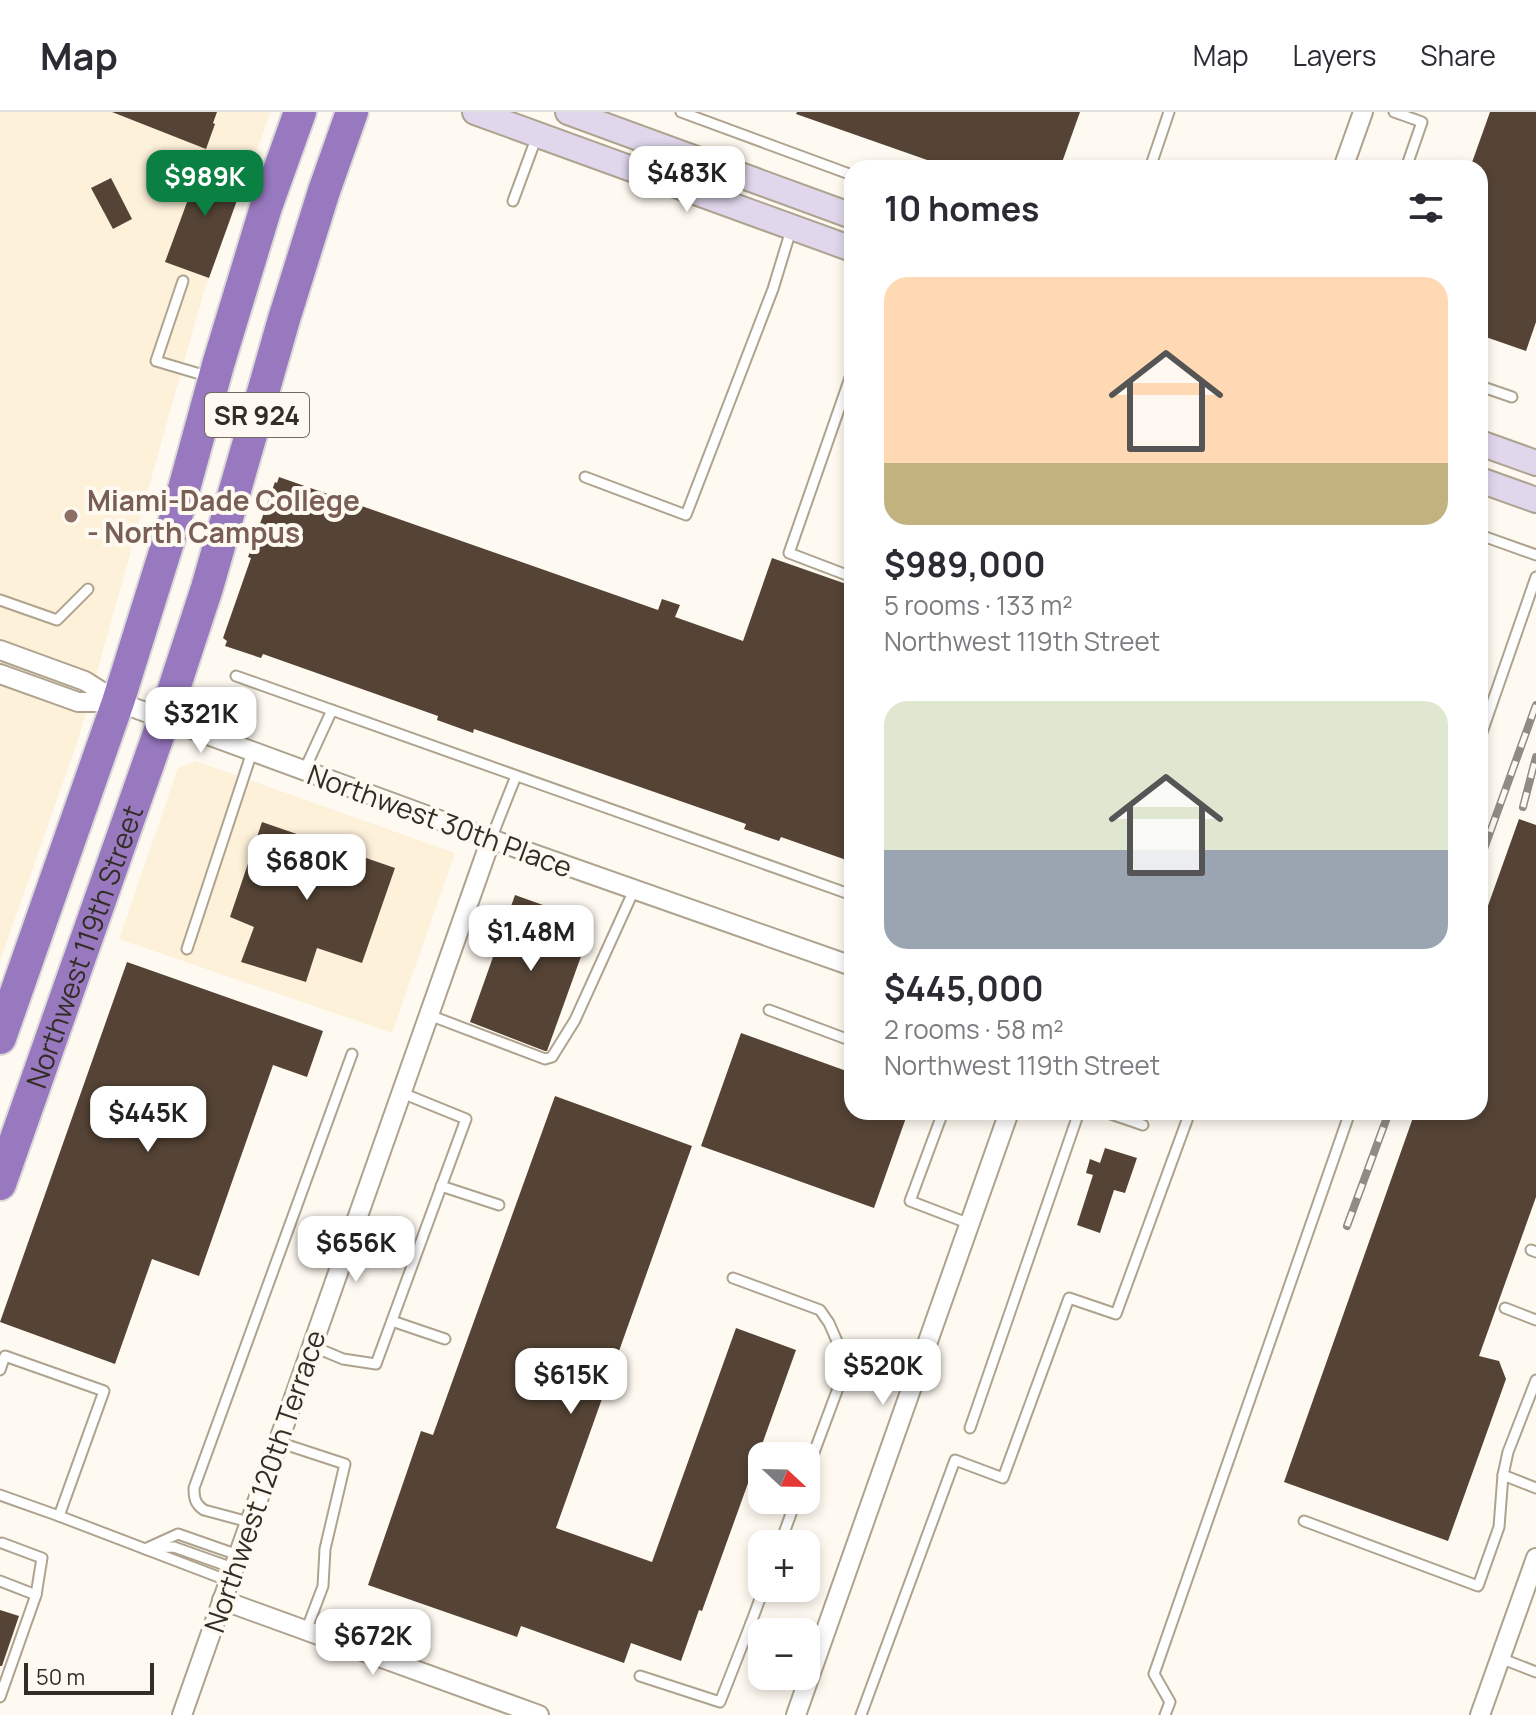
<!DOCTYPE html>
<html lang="en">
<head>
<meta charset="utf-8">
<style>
  :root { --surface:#fff; --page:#f7f7f7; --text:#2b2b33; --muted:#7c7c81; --line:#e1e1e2; --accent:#0b8043 }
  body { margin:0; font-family:Manrope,sans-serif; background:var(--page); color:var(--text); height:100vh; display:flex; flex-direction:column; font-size:30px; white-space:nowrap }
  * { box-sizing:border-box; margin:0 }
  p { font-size:26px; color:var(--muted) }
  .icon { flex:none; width:44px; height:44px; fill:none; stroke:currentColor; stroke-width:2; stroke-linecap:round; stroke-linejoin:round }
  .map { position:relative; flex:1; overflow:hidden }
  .drawer { position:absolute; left:844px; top:48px; width:644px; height:960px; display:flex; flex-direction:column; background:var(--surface); border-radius:24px; box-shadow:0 4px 12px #0003 }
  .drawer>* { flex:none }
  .needle { width:52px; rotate:112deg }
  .tools { position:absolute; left:748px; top:1330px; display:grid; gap:16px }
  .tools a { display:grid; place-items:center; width:72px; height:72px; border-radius:16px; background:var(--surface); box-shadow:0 4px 12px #0003; font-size:40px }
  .scale { position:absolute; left:24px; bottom:20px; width:130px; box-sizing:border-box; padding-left:8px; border:4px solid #322d25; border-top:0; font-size:22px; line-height:28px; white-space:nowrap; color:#322d25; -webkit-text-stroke:6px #fffaf1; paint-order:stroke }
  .price { position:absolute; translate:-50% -68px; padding:0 18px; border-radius:16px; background:#fff; color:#222; font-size:26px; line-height:52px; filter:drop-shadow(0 2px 4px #0008) }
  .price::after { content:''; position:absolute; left:50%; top:48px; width:24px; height:18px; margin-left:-12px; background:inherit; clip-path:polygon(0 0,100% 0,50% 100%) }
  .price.active { background:var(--accent); color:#fff }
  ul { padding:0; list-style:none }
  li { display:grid; align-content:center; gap:16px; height:424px; padding:0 40px }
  li span { display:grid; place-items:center; height:248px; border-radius:24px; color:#555 }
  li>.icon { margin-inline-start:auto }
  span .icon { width:144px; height:144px; fill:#fffc; stroke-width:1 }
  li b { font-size:34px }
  h2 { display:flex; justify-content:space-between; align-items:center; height:96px; padding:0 40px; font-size:34px }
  header { display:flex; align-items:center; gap:48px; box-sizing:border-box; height:112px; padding:0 40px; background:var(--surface); border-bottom:2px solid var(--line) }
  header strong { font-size:38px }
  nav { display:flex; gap:44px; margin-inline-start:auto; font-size:28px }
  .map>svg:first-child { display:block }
</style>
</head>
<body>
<header>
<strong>Map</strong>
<nav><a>Map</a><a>Layers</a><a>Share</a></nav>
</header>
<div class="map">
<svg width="1536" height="1603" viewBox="0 0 1536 1603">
  <rect width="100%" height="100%" fill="#fffaf1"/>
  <g fill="#fef1da">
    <polygon points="0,0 271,0 204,179 78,628 0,849"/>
    <polygon points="196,649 455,741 392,921 119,827 178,656"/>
  </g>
  <g fill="#554436">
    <polygon points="112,0 217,0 213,11 215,12 206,37"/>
    <polygon points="797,0 1080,0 1060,56 950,56 796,2"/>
    <polygon points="1490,0 1536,0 1536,210 1526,239 1480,223 1480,56 1470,56"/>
    <polygon points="204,44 225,51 223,54 232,57 230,61 245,66 209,166 165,150"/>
    <polygon points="111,66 132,107 113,117 91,76"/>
    <polygon points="279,365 658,498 662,487 680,493 675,505 743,529 772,446 852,474 852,750 781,725 779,729 744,717 746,712 474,617 473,621 437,608 438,604 263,542 261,546 225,534 227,529 223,526 251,446 248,445 275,370 277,371"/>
    <polygon points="1519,707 1536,713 1536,1085 1479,1244 1499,1249 1506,1267 1448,1429 1284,1370 1415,1000 1480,1000 1480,816"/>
    <polygon points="262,710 395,756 362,851 317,836 306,870 241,850 254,815 230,805"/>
    <polygon points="515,783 593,811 547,939 545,939 470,910"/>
    <polygon points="127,850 323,919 307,965 273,953 199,1164 152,1147 115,1252 0,1210"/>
    <polygon points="741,921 852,961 852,1000 908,1000 874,1096 701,1034"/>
    <polygon points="555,984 692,1034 556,1416 652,1450 736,1216 796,1238 702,1499 699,1498 681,1549 631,1531 624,1551 521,1514 517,1525 368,1473 421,1319 433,1323"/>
    <polygon points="1105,1036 1137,1046 1125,1081 1114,1078 1100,1121 1077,1113 1093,1063 1086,1061 1090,1047 1100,1051"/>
    <polygon points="0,1498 19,1504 2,1554 0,1554"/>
  </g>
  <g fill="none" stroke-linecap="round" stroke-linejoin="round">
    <g stroke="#aea38e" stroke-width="13">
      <g id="lane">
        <polyline points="681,0 852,63"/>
        <polyline points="1394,0 1422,10 1406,56"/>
        <polyline points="1150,56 1169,0"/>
        <polyline points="513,89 537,24"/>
        <polyline points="183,169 156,249 210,265"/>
        <polyline points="852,260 789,441 852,465"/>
        <polyline points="1480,274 1512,285"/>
        <polyline points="585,365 686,403 773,177 791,118"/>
        <polyline points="1480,423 1536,443"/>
        <polyline points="0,488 57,508 88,477"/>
        <polyline points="236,564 852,783"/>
        <polyline points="1480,626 1536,465"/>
        <polyline points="304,659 332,598"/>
        <polyline points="491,727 516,664"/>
        <polyline points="187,837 252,640"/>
        <polyline points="769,898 852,929"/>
        <polyline points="429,903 545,947 552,945 575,908 634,778"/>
        <polyline points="943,1000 910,1089 970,1112"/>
        <polyline points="1105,1000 1143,1013"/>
        <polyline points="441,1074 499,1093"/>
        <polyline points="1531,1138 1536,1140"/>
        <polyline points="733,1166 820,1198 829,1211 847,1252 806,1362"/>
        <polyline points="1505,1196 1536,1208"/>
        <polyline points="392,1209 445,1227"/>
        <polyline points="312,1234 343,1247 376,1252 466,1007 402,981"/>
        <polyline points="0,1258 5,1244 104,1279 59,1404 0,1383"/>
        <polyline points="970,1316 1079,1000"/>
        <polyline points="278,1330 345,1352 325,1437 323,1474 306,1519"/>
        <polyline points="1503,1363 1536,1376"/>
        <polyline points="59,1404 229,1469"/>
        <polyline points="1304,1409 1478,1474 1499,1415 1503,1363 1508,1340 1536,1268"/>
        <path d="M 249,1410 L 204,1398 C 195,1392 194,1386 194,1376 L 352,942"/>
        <polyline points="2,1431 42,1446 36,1483"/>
        <polyline points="780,1432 796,1388"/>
        <polyline points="152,1436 174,1435 233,1456"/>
        <polyline points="145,1437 178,1422 238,1443"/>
        <polyline points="0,1469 36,1483 0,1585"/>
        <polyline points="751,1511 764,1476"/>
        <polyline points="1500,1546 1536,1560"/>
        <polyline points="640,1564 720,1590 751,1511 775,1520"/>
        <polyline points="861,1603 955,1348 1003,1366 1069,1186 1116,1202 1190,1000"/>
        <polyline points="1165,1603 1170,1590 1154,1562 1350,1000"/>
      </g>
    </g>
    <g stroke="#aea38e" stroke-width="22">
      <g id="street">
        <polyline points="1343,56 1363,0"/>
        <polyline points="0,538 85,569 118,590 491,727 852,854"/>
        <polyline points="0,562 78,590 116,590"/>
        <polyline points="222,1488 539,1603"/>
        <polyline points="182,1603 491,727"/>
        <polyline points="796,1603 1009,1000"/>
        <polyline points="1480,1603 1536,1446"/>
      </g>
    </g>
    <g stroke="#aea38e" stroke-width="28">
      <g id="secondary">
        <polyline points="475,0 852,137"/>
        <polyline points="568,0 852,104"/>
        <polyline points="1480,331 1536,351"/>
        <polyline points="1480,368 1536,388"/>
      </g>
    </g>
    <g stroke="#dad9d8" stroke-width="36">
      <g id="highway">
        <polyline points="0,926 118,590 179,395 218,253 266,95 300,0"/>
        <path id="s1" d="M 0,1072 L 164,607 L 207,476 L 284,207 L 324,79 L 352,0"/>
      </g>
    </g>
    <use href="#lane" stroke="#fff" stroke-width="9"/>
    <use href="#street" stroke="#fff" stroke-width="18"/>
    <use href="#secondary" stroke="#e0d7ec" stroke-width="24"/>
    <use href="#highway" stroke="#9879c0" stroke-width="32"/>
    <g stroke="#918c83" stroke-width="8">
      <g id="rail">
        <polyline points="1523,695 1536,645"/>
        <polyline points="1480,748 1536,593"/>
        <polyline points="1347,1114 1389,1000"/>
      </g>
    </g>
    <use href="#rail" stroke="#fffaf1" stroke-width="5" stroke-dasharray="15" stroke-linecap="butt"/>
  </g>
  <circle fill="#8d6e63" stroke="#fffaf1" stroke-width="3" cx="71" cy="404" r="8"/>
  <g text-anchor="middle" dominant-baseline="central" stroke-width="8" stroke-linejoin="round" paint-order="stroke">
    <rect fill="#fffaf1" stroke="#706a62" stroke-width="2" x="205" y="281" width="104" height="44" rx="6"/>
    <g font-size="26" font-weight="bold" fill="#322d25">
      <text x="257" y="303">SR 924</text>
    </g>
    <g font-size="28" font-weight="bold" fill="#785e54" stroke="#fffaf1" text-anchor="start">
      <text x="87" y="388">Miami-Dade College<tspan x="87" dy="32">- North Campus</tspan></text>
    </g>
    <g font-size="28" fill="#322d25" stroke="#fffaf1">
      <text transform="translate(440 708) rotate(20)">Northwest 30th Place</text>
      <text stroke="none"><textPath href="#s1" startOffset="252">Northwest 119th Street</textPath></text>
      <text transform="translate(264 1369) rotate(-71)">Northwest 120th Terrace</text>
    </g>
  </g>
</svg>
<div class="tools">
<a><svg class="needle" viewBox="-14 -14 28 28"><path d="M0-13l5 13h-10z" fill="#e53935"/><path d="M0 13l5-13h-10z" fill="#7c7c81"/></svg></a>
<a>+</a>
<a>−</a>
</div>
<div class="scale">50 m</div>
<b class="price" style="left:687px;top:102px">$483K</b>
<b class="price active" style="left:205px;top:106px">$989K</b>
<b class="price" style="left:201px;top:643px">$321K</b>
<b class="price" style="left:307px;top:790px">$680K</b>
<b class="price" style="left:531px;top:861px">$1.48M</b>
<b class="price" style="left:148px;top:1042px">$445K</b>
<b class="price" style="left:356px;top:1172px">$656K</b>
<b class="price" style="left:883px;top:1295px">$520K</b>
<b class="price" style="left:571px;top:1304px">$615K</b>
<b class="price" style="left:373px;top:1565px">$672K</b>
<section class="drawer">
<h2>10 homes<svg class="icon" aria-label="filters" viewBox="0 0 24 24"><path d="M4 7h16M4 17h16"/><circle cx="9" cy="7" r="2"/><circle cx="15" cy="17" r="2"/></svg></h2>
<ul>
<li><span style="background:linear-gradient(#ffd9b3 75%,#c2b280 0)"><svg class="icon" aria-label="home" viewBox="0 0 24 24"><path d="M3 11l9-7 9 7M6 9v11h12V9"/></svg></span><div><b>$989,000</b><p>5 rooms · 133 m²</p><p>Northwest 119th Street</p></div></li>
<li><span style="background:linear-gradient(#dfe7d0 60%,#9aa5b1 0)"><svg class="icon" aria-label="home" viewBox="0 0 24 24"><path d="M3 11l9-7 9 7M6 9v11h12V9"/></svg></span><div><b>$445,000</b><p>2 rooms · 58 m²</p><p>Northwest 119th Street</p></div></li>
</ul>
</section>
</div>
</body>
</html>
